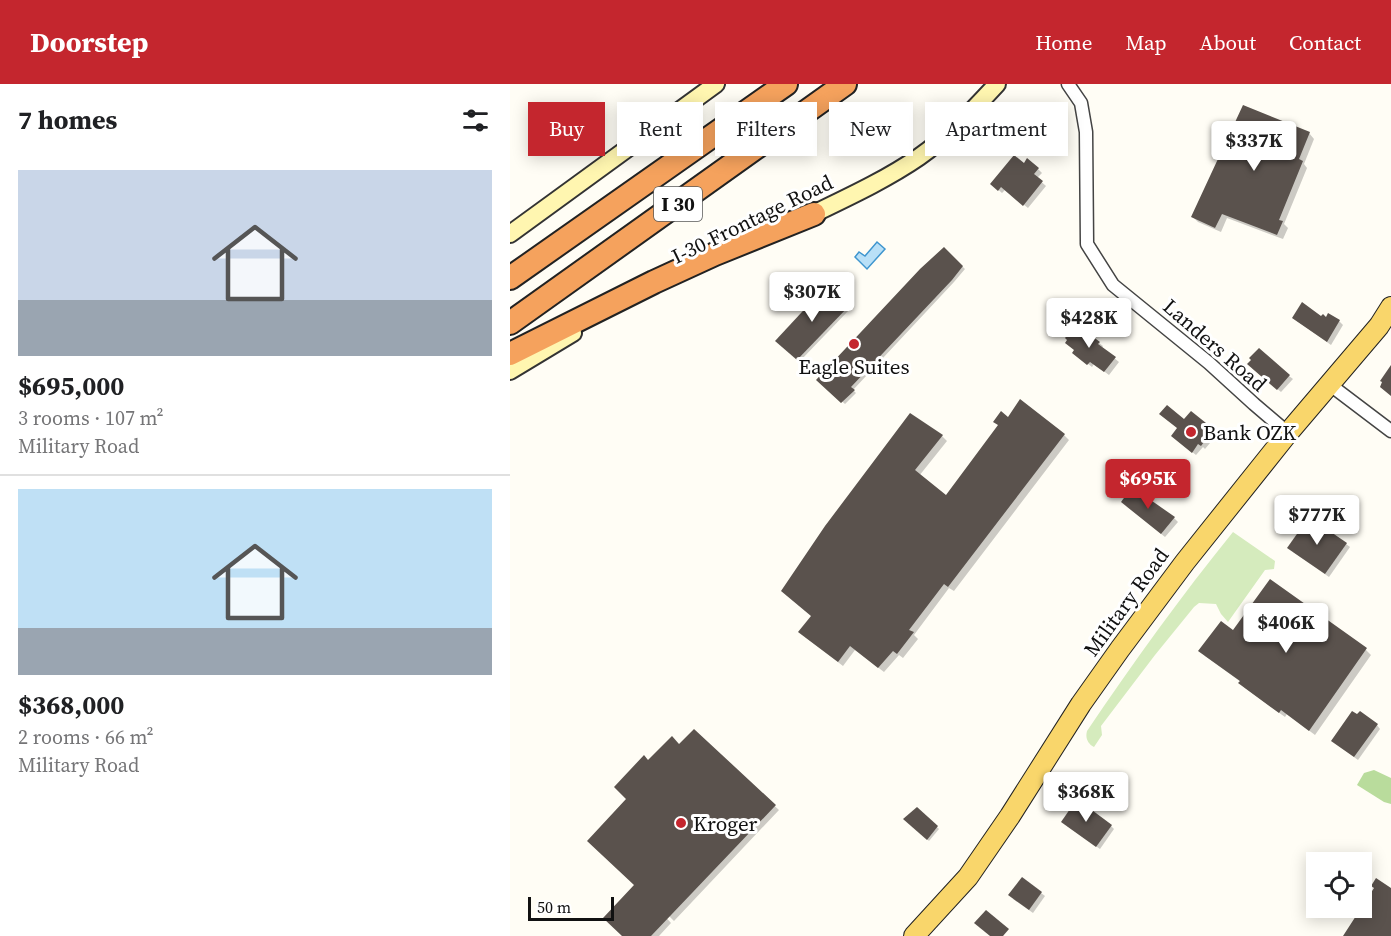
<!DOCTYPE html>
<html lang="en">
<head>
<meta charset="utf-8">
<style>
  :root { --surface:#fff; --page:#f2f2f2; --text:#202124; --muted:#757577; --line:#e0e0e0; --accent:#c4262e }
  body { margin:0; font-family:"Source Serif 4",serif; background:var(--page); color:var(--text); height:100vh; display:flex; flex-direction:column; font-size:22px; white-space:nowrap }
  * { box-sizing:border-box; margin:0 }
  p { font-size:20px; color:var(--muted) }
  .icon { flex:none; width:33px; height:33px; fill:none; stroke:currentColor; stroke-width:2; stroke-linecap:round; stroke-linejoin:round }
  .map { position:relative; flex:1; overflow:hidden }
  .sheet { display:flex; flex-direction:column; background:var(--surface); width:510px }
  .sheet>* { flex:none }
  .banner { position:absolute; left:18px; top:18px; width:570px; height:54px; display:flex; gap:12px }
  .fabs { position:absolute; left:796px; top:768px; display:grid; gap:12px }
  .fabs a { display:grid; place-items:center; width:66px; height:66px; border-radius:0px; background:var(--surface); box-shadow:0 3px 15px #0003; font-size:30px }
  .scale { position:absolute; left:18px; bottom:15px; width:86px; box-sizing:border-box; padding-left:6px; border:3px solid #111; border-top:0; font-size:16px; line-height:21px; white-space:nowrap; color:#111; -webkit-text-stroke:4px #fff; paint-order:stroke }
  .price { position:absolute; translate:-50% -51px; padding:0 14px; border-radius:6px; background:#fff; color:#222; font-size:20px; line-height:39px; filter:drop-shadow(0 2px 3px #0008) }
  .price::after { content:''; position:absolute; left:50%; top:36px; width:18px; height:14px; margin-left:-9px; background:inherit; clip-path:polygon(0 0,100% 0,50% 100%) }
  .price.active { background:var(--accent); color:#fff }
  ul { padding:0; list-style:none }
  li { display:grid; align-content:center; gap:12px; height:318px; padding:0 18px }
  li+li { border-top:2px solid var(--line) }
  li span { display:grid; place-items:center; height:186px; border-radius:0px; color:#555 }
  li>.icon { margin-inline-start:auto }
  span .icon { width:108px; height:108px; fill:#fffc; stroke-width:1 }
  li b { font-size:26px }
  h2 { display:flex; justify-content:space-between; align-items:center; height:72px; padding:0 18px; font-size:26px }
  .tag { padding:0 21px; border-radius:0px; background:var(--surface); box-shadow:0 3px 15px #0003; font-size:21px; line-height:54px }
  .tag.active { background:var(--accent); color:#fff }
  header { display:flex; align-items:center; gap:36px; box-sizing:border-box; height:84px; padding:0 30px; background:var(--accent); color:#fff }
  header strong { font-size:28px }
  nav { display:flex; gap:33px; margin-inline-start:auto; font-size:21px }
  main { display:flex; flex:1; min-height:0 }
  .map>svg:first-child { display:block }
</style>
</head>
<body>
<header>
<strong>Doorstep</strong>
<nav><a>Home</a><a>Map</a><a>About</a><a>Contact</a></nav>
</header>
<main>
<section class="sheet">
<h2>7 homes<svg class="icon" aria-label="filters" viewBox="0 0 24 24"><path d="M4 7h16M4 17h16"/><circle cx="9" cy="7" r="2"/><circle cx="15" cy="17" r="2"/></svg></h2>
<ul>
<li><span style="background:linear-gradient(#c9d6e8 70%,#9aa5b1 0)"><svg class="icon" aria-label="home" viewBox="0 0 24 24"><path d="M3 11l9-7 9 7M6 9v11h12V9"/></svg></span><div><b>$695,000</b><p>3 rooms · 107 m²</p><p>Military Road</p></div></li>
<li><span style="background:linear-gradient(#bfe0f5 75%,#9aa5b1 0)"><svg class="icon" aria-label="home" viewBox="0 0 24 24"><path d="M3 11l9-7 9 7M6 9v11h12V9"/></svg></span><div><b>$368,000</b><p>2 rooms · 66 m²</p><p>Military Road</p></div></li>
</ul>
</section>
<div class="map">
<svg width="881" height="852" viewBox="0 0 881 852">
  <rect width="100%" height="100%" fill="#fffdf5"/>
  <path fill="#d5ebbd" d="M 723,448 L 765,477 L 764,485 L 755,486 L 718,538 L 711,530 L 706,520 L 689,519 L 684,523 L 645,571 L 591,642 L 592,651 L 584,663 C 578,660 575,654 577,647 C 623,579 671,512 723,448 Z"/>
  <polygon fill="#b9dc9c" points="864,686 881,694 881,720 874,718 847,701 854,689"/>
  <polygon fill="#b9e0f7" stroke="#3f96cf" stroke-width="1.5" points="367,158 375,165 357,185 345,173 349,168 355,172"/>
  <g fill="#0003">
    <polygon points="799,49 804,55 794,80 797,84 774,140 778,144 773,155 717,134 711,148 688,138 683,133"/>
    <polygon points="528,85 532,89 527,94 536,102 518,124 495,106 492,109 482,100"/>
    <polygon points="434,165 455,185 444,198 343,306 346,309 335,320 308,296"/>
    <polygon points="317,203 340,225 290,277 267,256"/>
    <polygon points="812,234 829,237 833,241 821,261 787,237"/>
    <polygon points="589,259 593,262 592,264 609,278 599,291 584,280 582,283 568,272"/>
    <polygon points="742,284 779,292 783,295 771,308"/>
    <polygon points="681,329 704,348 698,356 700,359 695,365 693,363 686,371 666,355 674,337"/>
    <polygon points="401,331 432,352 437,357 409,392 436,413 498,335 554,351 559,356 444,507 439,504 404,551 408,555 393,574 389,571 374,588 345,566 333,582 295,553 302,532"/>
    <polygon points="616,422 664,434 668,438 655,453"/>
    <polygon points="836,460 840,463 819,493 783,468"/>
    <polygon points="723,548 856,566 861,571 805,651 777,630 775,633 735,604 730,599 731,598 695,572"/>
    <polygon points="867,641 870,645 848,676 826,660"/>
    <polygon points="184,647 269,726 164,837 155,828 153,830 161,839 149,852 114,852 126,802 118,715 139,678 169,662"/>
    <polygon points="407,725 429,745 419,757 396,735"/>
    <polygon points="557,742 601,742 604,745 590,765"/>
    <polygon points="531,809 535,812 523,829 503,815"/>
  </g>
  <g fill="#5a524d">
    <polygon points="733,21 800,48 789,75 793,77 769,136 773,137 767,151 712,130 705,144 681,133"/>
    <polygon points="504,71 514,79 517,74 529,84 524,90 533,97 513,122 491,103 488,107 480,100"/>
    <polygon points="434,163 453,182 442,196 341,303 345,306 331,319 306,296 410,185"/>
    <polygon points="317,201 339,222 287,276 265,257"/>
    <polygon points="792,218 811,232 813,230 816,233 818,229 830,236 817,258 782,234"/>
    <polygon points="566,240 590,258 588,260 606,273 594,288 580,278 577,281 562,269 564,266 555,259 557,256 555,254"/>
    <polygon points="749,264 780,291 767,306 737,280 741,276 739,274"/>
    <polygon points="881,281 881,312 870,303 872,298 870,297"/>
    <polygon points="510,315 555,350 438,503 434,500 399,546 404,548 387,570 383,567 368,584 340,562 328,578 288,548 301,532 271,507 315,442 400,329 433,351 405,386 436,411 488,341 483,338 491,327 498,333"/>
    <polygon points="657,321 674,335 681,327 701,343 695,352 697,354 691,362 688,360 682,369 661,352 667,344 649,330"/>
    <polygon points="622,403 665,433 651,450 611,418"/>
    <polygon points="799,433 837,459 815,490 777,464"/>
    <polygon points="760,495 857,564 799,647 771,626 769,629 728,599 730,597 688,567 711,537 723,546"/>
    <polygon points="842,627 847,630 850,627 868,640 844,673 821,657"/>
    <polygon points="184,645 266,721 141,852 112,852 93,834 124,801 77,757 116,715 104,703 134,671 138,676 162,652 169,660"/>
    <polygon points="567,715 602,741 586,763 551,738"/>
    <polygon points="407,723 428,742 417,756 393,735"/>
    <polygon points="512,793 532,808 519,826 498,811"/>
    <polygon points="866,794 881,804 881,852 833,852 864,804 861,802"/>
    <polygon points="476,826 499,845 493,852 480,852 464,839"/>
  </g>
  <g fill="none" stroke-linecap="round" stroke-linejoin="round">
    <g stroke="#444" stroke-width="15">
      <g id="street">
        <polyline points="558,0 571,19 576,48 577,160 603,201 699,279 744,320 778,349"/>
        <polyline points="819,300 881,347"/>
      </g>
    </g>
    <g stroke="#333" stroke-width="20">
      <g id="secondary">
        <path d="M 295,134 C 334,115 374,97 409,73 C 439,52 463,26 487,0"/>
        <polyline points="0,150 206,0"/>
        <polyline points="0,287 63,249"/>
      </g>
    </g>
    <g stroke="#222" stroke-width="22">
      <polyline id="primary" points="404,852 458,793 500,732 571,620 610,565 675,478 778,349 869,242 881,223"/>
    </g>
    <g stroke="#222" stroke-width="26">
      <g id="highway">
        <polyline points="0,194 276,0"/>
        <polyline points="0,239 335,0"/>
        <polyline points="0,270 144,198 205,170 304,130"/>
      </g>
    </g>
    <use href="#street" stroke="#fff" stroke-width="12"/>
    <use href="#secondary" stroke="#fff6b0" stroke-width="16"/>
    <use href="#primary" stroke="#f9d66b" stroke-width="20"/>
    <use href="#highway" stroke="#f5a25d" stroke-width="22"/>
  </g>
  <g fill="#c4262e" stroke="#fff" stroke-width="2">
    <circle cx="344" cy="260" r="6"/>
    <circle cx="681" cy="348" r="6"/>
    <circle cx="171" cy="739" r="6"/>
  </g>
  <g text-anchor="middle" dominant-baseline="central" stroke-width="6" stroke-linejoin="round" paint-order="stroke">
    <rect fill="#fff" stroke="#585858" stroke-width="1.5" x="144" y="103" width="48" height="34" rx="4.5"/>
    <g font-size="20" font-weight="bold" fill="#111">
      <text x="168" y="120">I 30</text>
    </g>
    <g font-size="21" fill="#111" stroke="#fff">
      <text transform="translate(242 135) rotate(-26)">I-30 Frontage Road</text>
      <text transform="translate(705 261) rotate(41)">Landers Road</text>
      <text transform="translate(616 518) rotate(-54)">Military Road</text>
    </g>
    <g font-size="21" fill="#111" stroke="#fff" text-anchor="start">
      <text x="344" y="282" text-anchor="middle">Eagle Suites</text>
      <text x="693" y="348">Bank OZK</text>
      <text x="183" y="739">Kroger</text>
    </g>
  </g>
</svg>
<div class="fabs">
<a><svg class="icon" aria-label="locate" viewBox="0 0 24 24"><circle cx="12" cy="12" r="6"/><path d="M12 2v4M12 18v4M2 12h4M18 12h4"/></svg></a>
</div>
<div class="scale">50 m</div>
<b class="price" style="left:744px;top:88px">$337K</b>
<b class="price" style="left:302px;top:239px">$307K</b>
<b class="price" style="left:579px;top:265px">$428K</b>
<b class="price active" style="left:638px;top:426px">$695K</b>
<b class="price" style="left:807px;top:462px">$777K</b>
<b class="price" style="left:776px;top:570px">$406K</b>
<b class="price" style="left:576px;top:739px">$368K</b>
<div class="banner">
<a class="tag active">Buy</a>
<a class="tag">Rent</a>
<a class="tag">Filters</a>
<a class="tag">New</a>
<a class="tag">Apartment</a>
</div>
</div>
</main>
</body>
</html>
